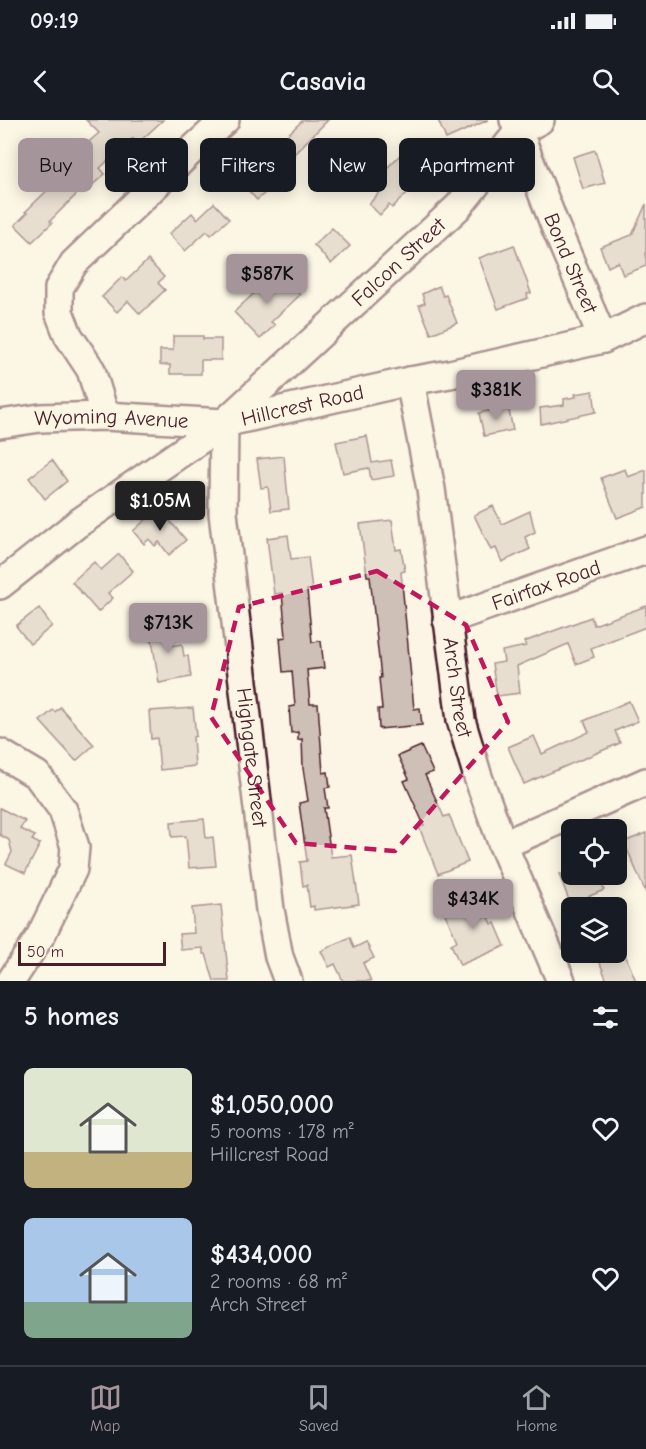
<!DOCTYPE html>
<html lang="en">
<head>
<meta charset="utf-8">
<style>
  :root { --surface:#171b24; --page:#242831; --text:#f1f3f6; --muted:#9ea1a6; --line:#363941; --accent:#a6949b }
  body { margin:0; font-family:"Comic Neue",sans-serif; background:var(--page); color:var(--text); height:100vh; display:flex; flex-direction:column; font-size:22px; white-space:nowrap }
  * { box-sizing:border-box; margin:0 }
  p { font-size:20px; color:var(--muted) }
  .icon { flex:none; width:33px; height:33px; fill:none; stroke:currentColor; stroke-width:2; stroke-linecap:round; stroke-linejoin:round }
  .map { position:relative; height:861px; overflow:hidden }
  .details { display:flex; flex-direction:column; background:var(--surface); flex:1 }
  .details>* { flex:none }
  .hud { position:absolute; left:18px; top:18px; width:610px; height:54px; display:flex; gap:12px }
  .fabs { position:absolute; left:561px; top:699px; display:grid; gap:12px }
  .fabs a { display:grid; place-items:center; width:66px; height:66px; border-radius:9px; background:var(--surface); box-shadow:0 3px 15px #0003; font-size:30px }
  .scale { position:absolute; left:18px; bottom:15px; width:148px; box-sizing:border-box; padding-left:6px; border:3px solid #4a1f2b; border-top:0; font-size:16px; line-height:21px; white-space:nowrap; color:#4a1f2b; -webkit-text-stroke:4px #fcf5e5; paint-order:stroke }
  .price { position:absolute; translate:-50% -51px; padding:0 14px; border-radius:6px; background:var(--accent); color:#111; font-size:20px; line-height:39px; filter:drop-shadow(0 2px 3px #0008) }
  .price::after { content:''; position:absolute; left:50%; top:36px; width:18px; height:14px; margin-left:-9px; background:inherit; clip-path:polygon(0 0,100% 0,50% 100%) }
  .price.selected { background:#222; color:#fff }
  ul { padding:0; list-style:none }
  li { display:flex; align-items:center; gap:18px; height:150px; padding:0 24px }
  li span { display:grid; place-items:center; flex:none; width:168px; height:120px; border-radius:9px; color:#555 }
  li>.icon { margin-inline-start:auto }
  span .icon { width:72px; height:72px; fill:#fffc; stroke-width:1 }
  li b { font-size:26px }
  h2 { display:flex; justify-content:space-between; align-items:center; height:72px; padding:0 24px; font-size:26px }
  .tag { padding:0 21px; border-radius:9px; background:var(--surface); box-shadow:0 3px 15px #0003; font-size:21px; line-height:54px }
  .tag.selected { background:var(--accent); color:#111 }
  .status { display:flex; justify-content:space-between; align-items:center; height:42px; padding:0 30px; background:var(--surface); direction:ltr }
  .status svg { height:16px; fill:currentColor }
  header { display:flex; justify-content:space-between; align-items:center; height:78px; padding:0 24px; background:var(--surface); font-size:27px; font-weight:700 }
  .tabs { display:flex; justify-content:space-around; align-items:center; height:84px; border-top:2px solid var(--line); background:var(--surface); font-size:16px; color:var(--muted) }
  .tabs a { display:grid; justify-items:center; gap:3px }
  .tabs .selected { color:var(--accent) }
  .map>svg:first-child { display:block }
</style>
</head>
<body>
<div class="status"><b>09:19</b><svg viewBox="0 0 49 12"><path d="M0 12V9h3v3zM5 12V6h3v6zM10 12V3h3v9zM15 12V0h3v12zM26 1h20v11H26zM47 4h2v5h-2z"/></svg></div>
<header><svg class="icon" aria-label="back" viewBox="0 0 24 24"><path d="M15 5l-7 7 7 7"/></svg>Casavia<svg class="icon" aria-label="search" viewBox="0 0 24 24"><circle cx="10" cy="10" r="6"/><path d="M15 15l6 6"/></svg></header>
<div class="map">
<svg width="646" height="861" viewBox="0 0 646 861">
  <rect width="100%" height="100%" fill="#fcf5e5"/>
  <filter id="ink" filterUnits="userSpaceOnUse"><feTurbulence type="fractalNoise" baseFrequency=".0167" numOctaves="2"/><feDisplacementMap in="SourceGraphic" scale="12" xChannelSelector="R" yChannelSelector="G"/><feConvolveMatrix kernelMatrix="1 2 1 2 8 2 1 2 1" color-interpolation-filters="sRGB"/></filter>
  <g filter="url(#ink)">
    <g fill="#cfc0b7" stroke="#4a1f2b" stroke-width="1.5">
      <polygon points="86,0 163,0 138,23 133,18 100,48 105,54 82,74 80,71 50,101 52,103 32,122 15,105 27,93 25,92 64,54 57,46 68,36 70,38 99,13"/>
      <polygon points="303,0 328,0 293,35 295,36 276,54 281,59 257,80 233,54 254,34 261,40"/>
      <polygon points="438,0 488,0 446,19"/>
      <polygon points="595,30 605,63 583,69 573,37"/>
      <polygon points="401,34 417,50 406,61 413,67 392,88 389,85 380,95 369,84 379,73 377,71 383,65 377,58"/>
      <polygon points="214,83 229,99 211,115 207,111 185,131 169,114 192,93 197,99"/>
      <polygon points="646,84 646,146 623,155 618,142 608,147 600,127 632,115"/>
      <polygon points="332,108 350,126 331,144 314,125"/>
      <polygon points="514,125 531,173 527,174 528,178 498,189 479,138"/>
      <polygon points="148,140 164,157 158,163 165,170 140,194 128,181 117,192 102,177 122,157 126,161"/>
      <polygon points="278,151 300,175 271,202 275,205 260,219 234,192"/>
      <polygon points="439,166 443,176 446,175 457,203 431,214 419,185 425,183 422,174"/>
      <polygon points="173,216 203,216 203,219 221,219 221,240 201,240 201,254 170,254 170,245 160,245 160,230 173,230"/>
      <polygon points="593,271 596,292 541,304 540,288 564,285 564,279 576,277 575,274"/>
      <polygon points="508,286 513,310 484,316 479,293"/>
      <polygon points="367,316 372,343 391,340 394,356 371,360 369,348 343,353 336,322"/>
      <polygon points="284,336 289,389 271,391 268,367 261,368 257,339"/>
      <polygon points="52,340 67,361 45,379 29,358"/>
      <polygon points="625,349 628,357 646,350 646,387 617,398 601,358"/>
      <polygon points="493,386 502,404 530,391 535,412 525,417 530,429 502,442 496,428 491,430 474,395"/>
      <polygon points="159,388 186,420 169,435 159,422 155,426 149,419 144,424 133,411"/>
      <polygon points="392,400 396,430 401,429 405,451 401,452 414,589 420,588 422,605 379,609 378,589 382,589 379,558 381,558 370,456 367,456 360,404"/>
      <polygon points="288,415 291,439 308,437 312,470 307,470 312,522 321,521 324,548 307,550 310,584 318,584 323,653 328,652 330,667 325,668 328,688 324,688 331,737 352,735 359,784 314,790 314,786 310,787 307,765 303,766 300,742 307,741 299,683 308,681 303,648 302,619 298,620 298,612 291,613 289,587 295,586 292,551 283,552 280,518 286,517 282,473 274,474 267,418"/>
      <polygon points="119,434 133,451 108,473 113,478 98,492 72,462 94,442 101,450"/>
      <polygon points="646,486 646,507 591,528 594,537 576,544 568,524 517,546 520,573 497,576 492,544 504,542 502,531 526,526 524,522 591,497 594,505"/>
      <polygon points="39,488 52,506 30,524 16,506"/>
      <polygon points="165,499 170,526 182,524 184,536 188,536 191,557 159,563 152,520 150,520 147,502"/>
      <polygon points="629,581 638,601 615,611 620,623 524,664 508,627 534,616 542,634 589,612 584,601"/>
      <polygon points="60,587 94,625 76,641 40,601 53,590 55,592"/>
      <polygon points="193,588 196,616 193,617 195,646 160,650 157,618 151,619 149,591"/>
      <polygon points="421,626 433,652 425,655 444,697 449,695 468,742 438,754 419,707 424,705 404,661 409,659 398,636"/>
      <polygon points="0,688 25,701 20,709 35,716 32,720 40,724 25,753 6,744 12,732 9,720 0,715"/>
      <polygon points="204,699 206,718 213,717 216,746 189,748 186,716 172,717 171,702"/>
      <polygon points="646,713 646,773 624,722"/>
      <polygon points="559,754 598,754 604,770 585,778 587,783 576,788 572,788"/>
      <polygon points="479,773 492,804 495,803 505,826 460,845 451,824 457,821 443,789"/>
      <polygon points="221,785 229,861 214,861 206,834 203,834 203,828 181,830 179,814 194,813 192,788"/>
      <polygon points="350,817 354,828 366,822 374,838 363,843 371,861 343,861 335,844 329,847 321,831"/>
      <polygon points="611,832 624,832 636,861 607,861 598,838"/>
    </g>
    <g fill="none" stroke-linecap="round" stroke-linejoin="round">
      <g stroke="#4a1f2b" stroke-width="32">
        <g id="minor">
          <path id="s1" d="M 514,0 L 555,106 L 603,219"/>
          <path id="s2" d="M 410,261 L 431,369 L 461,600 L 478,657 L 503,725 L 561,861"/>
          <polyline points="105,296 91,250 68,215 59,192 59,168 74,143 193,29 225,0"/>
          <path id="s3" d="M 225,302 L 458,87 L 519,11 L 540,0"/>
          <path id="s4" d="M 224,303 L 223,393 L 270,790 L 279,837 L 288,861"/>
          <path id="s5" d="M 0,304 L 40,298 L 105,296 L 224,303"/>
          <path id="s6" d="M 0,465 L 77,404 L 224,303 L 410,261 L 450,254 L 603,219 L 646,198"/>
          <path id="s7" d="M 447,500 L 646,430"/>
          <polyline points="0,633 37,655 63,690 75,727 73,749 41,815 11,861"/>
          <polyline points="503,725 646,662"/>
        </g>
      </g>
      <use href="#minor" stroke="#fcf5e5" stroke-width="27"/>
    </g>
  </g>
  <path d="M0 0H646V861H0ZM 377,451 L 466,505 L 508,602 L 395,731 L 296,723 L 211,597 L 239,487 Z" fill="#fcf5e5" fill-opacity=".55" fill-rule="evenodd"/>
  <path fill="none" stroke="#c2185b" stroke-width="4.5" stroke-dasharray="12 8" stroke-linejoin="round" d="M 377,451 L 466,505 L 508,602 L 395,731 L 296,723 L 211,597 L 239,487 Z"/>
  <g text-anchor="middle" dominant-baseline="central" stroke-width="6" stroke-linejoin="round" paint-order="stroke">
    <g font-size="21" fill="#4a1f2b" stroke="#fcf5e5">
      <text stroke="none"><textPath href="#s3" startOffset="236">Falcon Street</textPath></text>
      <text stroke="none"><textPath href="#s1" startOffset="154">Bond Street</textPath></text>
      <text stroke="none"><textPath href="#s6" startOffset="357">Hillcrest Road</textPath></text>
      <text stroke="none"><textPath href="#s5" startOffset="112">Wyoming Avenue</textPath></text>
      <text stroke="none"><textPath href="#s7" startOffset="105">Fairfax Road</textPath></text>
      <text stroke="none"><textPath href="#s2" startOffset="310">Arch Street</textPath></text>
      <text stroke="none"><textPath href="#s4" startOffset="336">Highgate Street</textPath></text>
    </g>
  </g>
</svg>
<div class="fabs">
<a><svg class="icon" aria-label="locate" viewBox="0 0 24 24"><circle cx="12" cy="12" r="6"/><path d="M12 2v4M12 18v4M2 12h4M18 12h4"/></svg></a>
<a><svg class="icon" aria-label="layers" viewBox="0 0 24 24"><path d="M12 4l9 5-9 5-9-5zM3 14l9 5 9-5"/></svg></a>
</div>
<div class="scale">50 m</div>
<b class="price" style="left:267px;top:185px">$587K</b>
<b class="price" style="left:496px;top:301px">$381K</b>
<b class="price selected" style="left:160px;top:412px">$1.05M</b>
<b class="price" style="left:168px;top:534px">$713K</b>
<b class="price" style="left:473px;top:810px">$434K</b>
<div class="hud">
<a class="tag selected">Buy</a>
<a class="tag">Rent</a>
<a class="tag">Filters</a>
<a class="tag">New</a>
<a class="tag">Apartment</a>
</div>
</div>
<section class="details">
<h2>5 homes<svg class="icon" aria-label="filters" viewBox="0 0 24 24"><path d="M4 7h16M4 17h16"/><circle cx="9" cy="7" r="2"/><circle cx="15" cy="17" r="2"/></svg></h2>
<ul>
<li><span style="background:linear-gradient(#dfe7d0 70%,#c2b280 0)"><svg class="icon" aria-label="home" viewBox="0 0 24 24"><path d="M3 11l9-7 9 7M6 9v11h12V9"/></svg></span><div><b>$1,050,000</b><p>5 rooms · 178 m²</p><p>Hillcrest Road</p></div><svg class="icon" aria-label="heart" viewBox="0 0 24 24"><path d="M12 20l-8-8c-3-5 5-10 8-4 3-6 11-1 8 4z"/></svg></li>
<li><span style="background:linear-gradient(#a9c7e8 70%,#7fa58c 0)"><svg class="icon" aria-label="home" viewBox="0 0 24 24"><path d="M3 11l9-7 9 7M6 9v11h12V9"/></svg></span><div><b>$434,000</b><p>2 rooms · 68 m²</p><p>Arch Street</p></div><svg class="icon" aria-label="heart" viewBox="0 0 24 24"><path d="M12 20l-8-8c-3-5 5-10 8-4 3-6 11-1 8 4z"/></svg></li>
</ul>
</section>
<nav class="tabs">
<a class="selected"><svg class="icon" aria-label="map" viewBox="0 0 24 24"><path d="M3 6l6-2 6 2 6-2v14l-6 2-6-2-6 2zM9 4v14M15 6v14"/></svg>Map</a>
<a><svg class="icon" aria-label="saved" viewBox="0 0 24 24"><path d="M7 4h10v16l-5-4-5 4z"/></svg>Saved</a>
<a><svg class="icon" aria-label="home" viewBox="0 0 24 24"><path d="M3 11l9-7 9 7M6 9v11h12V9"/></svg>Home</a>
</nav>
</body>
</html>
